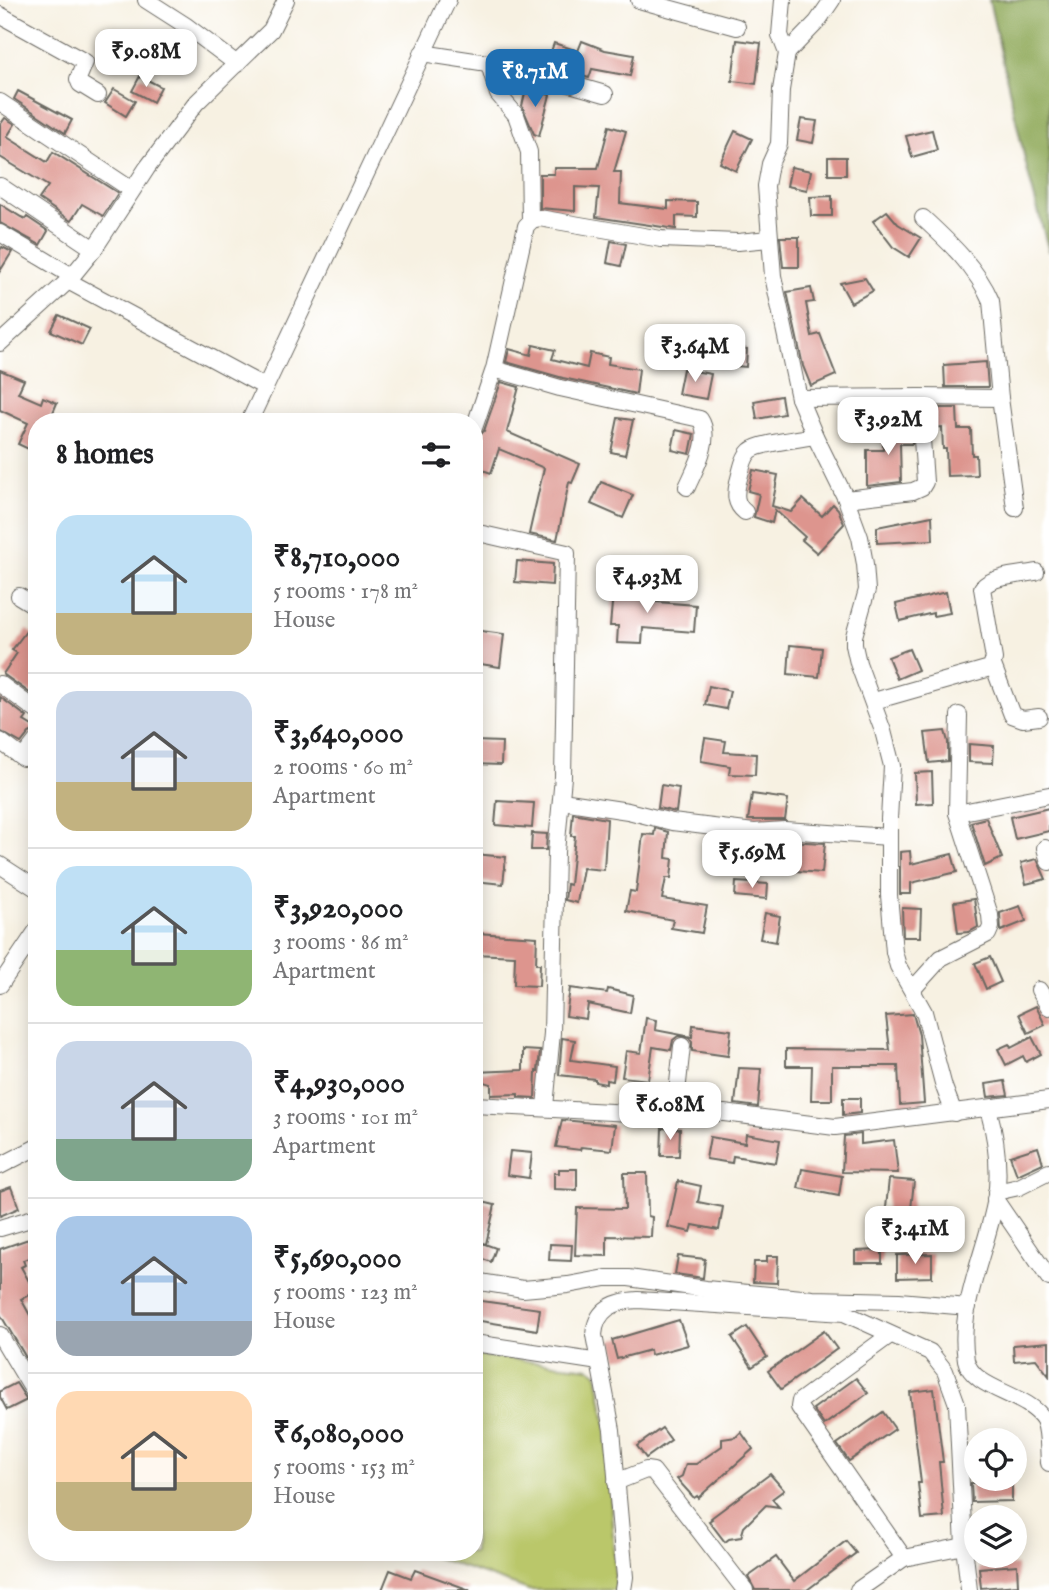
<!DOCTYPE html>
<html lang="en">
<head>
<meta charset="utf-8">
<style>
  :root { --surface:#fff; --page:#f6f6f6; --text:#202124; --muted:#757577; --line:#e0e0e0; --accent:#1f6fb2 }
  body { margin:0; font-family:"IM FELL English",serif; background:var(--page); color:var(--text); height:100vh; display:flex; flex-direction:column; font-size:26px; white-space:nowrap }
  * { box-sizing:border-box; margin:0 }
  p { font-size:23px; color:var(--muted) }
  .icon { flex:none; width:38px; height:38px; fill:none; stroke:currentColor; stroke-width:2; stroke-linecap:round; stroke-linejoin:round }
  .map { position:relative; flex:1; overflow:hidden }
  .details { position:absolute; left:28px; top:413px; width:455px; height:1148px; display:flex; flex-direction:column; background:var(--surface); border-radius:28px; box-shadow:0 4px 18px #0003 }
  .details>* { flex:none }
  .tools { position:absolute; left:964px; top:1428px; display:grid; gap:14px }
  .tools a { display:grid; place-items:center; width:63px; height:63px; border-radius:50%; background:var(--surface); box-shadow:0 4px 18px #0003; font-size:35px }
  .price { position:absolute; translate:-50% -60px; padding:0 16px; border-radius:14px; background:#fff; color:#222; font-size:23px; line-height:46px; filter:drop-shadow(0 2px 4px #0008) }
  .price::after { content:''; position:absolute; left:50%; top:42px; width:21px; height:16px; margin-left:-10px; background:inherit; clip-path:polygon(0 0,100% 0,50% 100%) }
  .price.active { background:var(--accent); color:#fff }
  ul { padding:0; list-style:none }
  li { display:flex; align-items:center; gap:21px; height:175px; padding:0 28px }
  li+li { border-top:2px solid var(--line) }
  li span { display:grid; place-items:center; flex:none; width:196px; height:140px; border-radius:21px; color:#555 }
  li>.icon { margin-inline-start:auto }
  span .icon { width:84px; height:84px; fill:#fffc; stroke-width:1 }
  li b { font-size:30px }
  h2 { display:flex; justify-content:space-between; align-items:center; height:84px; padding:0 28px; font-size:30px }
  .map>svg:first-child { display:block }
</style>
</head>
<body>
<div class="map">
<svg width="1049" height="1590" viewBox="0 0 1049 1590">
  <rect width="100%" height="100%" fill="#fff"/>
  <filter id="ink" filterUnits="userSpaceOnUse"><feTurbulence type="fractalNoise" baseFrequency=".0143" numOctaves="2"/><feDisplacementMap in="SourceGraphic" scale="14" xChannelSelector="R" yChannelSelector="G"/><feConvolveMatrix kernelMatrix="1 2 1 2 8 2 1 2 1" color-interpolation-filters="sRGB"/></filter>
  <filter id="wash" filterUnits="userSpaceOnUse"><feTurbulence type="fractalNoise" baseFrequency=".00686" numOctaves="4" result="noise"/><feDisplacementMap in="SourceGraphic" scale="28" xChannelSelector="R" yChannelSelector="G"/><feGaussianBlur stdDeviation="1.57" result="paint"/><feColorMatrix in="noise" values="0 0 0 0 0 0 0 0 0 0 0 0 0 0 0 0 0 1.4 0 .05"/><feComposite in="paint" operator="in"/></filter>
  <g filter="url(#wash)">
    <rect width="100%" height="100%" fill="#f7f1e2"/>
    <polygon fill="#bac76a" stroke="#6b7243" stroke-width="2" points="474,1355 590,1368 597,1373 606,1423 616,1590 529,1590 420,1552 474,1552"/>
    <polygon fill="#93ac5e" stroke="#58643d" stroke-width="2" points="989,0 1049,0 1049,252 1028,173"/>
    <g id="blocks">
      <g fill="#dd958e">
        <polygon points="737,40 761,43 756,84 732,81"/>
        <polygon points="582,41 605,50 634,55 630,76 592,69 589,78 546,66 554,43 578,51"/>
        <polygon points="140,76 161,87 153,102 132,91"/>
        <polygon points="114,89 135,101 126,116 105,103"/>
        <polygon points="526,89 550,95 539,136 534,134 522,106"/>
        <polygon points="18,91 72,120 65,133 14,99"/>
        <polygon points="5,118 15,124 7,137 47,162 53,152 118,193 103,216 82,204 71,221 39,199 48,186 0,157 0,125"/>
        <polygon points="801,119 817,121 813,143 797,140"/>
        <polygon points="609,126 626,131 614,172 621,172 620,203 668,209 668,201 697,202 697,217 676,216 676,229 596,217 599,188 575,187 575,211 540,208 540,174 554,174 554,168 598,168"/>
        <polygon points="932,130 937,150 912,157 906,136"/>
        <polygon points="735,131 752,139 736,171 720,163"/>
        <rect x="828" y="157" width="18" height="18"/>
        <polygon points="791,167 811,171 807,190 787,186"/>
        <polygon points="832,196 832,216 811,216 810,197"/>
        <polygon points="0,204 21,217 26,219 27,217 48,231 40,245 0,223"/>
        <polygon points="887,211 898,224 921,238 909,257 893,247 873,221"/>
        <polygon points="780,237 799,237 799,267 783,267"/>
        <polygon points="611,241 626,244 621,266 607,263"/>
        <polygon points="2,247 12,252 0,271 0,250"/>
        <polygon points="865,278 873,291 851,303 840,283"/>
        <polygon points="811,288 814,302 806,303 812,336 820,334 836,375 811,386 803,366 787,292"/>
        <polygon points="59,315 90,329 82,345 51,331"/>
        <polygon points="533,345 555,350 552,359 587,368 590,353 609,357 608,364 639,369 636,394 563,378 506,362 509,349 531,355"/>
        <polygon points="716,346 747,349 746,367 714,364"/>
        <polygon points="986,362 988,387 945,387 944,365"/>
        <polygon points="683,369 711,374 706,399 678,394"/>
        <polygon points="0,370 24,380 18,393 41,403 43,397 57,403 49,422 37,422 37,453 18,444 28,423 0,410"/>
        <polygon points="501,382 519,387 507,432 580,464 572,483 569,482 557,540 529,534 544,468 499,449 491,473 474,467 474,446 477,438 484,431"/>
        <polygon points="781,396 784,414 757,419 754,401"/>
        <polygon points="932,408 957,408 958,429 971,429 972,455 976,455 977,475 947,476 946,449 943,449 942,427 933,428"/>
        <polygon points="618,418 633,420 625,455 611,452"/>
        <polygon points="883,426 911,426 912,444 900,444 901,482 867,486 867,450 883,450"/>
        <polygon points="676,430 694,434 690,454 672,450"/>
        <polygon points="753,470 778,475 772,506 791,512 803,499 822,516 833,504 838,509 844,524 817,553 802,540 805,537 775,510 772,523 754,517 759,494 748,491"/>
        <polygon points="601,482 633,495 623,518 591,504"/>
        <polygon points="932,516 933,540 877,543 877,527"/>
        <polygon points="517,561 553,564 552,585 515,582"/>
        <polygon points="622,583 644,587 643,591 647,591 645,601 696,605 694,632 643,628 642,644 617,643 618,626 610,626 612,604 614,593 620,594"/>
        <polygon points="946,592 950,613 933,616 933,613 900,621 896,604"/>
        <polygon points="27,630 37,637 37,698 3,674 17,653 12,650"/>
        <polygon points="474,630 504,634 500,667 474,663"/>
        <polygon points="790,645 822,648 819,677 788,674"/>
        <polygon points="909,649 918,670 897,679 888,657"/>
        <polygon points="709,686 730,691 726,709 705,705"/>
        <polygon points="0,697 27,717 24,721 37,729 29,733 21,743 0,731"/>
        <polygon points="945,731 948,742 948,761 929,763 925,733"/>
        <polygon points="705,738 726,741 724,752 756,754 755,775 729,774 730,766 701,761"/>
        <polygon points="474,741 502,742 501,765 474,764"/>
        <polygon points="969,744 994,746 993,763 969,762"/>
        <polygon points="932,772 933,803 916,804 915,773"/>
        <polygon points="661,785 679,788 676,812 658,808"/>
        <polygon points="752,794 788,799 785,820 748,820"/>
        <polygon points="497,801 534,803 532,828 495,825"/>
        <polygon points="1049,808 1049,831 1015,839 1010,817"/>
        <polygon points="573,813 607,819 604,870 583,868 577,903 565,900 567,884 570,885 575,836 571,836"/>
        <polygon points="986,818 1002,858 985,866 971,822"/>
        <polygon points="655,828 668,832 666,858 673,859 671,878 666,878 662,899 707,906 702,933 671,928 673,920 626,911 630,891 636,892 643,834 654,835"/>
        <polygon points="532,833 547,834 546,850 531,850"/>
        <polygon points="785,841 825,843 822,873 783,870"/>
        <polygon points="910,851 911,864 952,854 957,872 911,883 911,894 900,894 900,852"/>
        <polygon points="474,854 506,857 503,884 474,881"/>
        <polygon points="1037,859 1046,879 1026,884 1021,863"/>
        <polygon points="736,882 768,884 767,899 735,896"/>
        <polygon points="974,899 978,927 969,932 958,933 954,902"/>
        <polygon points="1020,906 1026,921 1001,931 1000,913"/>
        <polygon points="902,908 921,909 920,937 903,937"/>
        <polygon points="765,913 780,916 776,942 760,939"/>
        <polygon points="476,933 537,937 536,964 540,964 539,986 514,985 515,956 475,954"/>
        <polygon points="990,957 1001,982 986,989 975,963"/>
        <polygon points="570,988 607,993 608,989 633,995 630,1013 588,1004 586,1019 566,1016"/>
        <polygon points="1036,1006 1045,1025 1028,1033 1019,1014"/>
        <polygon points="913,1014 919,1035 924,1103 900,1105 898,1066 832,1066 832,1100 811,1100 812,1066 786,1066 786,1049 890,1050 886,1016"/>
        <polygon points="646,1018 656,1020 655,1030 692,1037 693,1025 731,1030 728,1056 692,1051 692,1042 689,1038 678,1036 673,1040 671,1050 653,1047 648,1080 622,1077 626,1051 641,1053"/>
        <polygon points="1032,1037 1041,1054 1026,1062 1023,1056 1006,1065 998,1049 1009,1044 1011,1048"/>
        <polygon points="562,1038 575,1040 571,1060 615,1066 613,1081 606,1080 606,1084 595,1082 595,1079 559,1075"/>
        <polygon points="523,1050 540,1051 538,1071 536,1071 535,1098 518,1097 518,1094 491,1095 491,1084 474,1079 474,1072 523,1070"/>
        <polygon points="739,1068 761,1069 758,1107 735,1104"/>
        <polygon points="1005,1081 1008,1095 988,1097 986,1084"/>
        <polygon points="649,1087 667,1087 665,1102 648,1102"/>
        <polygon points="843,1098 860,1098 860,1113 843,1115"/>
        <polygon points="562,1120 615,1125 612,1150 581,1147 580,1150 556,1147"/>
        <polygon points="662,1128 680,1129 679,1156 661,1156"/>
        <polygon points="746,1134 780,1140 776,1163 733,1156 732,1163 706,1159 710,1137 745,1143"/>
        <polygon points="861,1134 861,1144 894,1140 898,1173 842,1172 844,1136"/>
        <polygon points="1038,1147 1043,1163 1017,1175 1010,1156"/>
        <polygon points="510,1151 532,1153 529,1178 507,1175"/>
        <polygon points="559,1169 577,1169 577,1190 554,1189 554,1173 559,1173"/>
        <polygon points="802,1169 842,1176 839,1196 798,1188"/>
        <polygon points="624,1173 647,1173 648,1216 652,1217 651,1237 607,1236 607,1256 575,1255 577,1208 625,1209"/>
        <polygon points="889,1179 914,1181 909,1228 884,1227"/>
        <polygon points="678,1181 701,1186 698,1202 723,1207 719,1230 693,1225 691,1232 668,1227"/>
        <polygon points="11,1187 19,1208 0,1216 0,1191"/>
        <polygon points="474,1200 495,1205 486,1244 474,1242"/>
        <polygon points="34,1237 37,1255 23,1260 25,1265 21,1267 35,1292 21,1299 37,1328 37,1376 0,1314 0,1249"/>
        <polygon points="482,1243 496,1248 491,1262 477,1257"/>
        <polygon points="550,1244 572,1245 571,1261 549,1260"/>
        <polygon points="882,1250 882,1263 855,1263 855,1251"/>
        <polygon points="932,1254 932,1277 897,1278 897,1255"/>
        <polygon points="678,1256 705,1259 703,1278 675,1274"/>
        <polygon points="767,1256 778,1256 777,1283 753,1282 754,1262 767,1262"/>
        <polygon points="474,1300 540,1309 537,1330 474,1320"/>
        <polygon points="679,1320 688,1345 651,1355 650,1350 617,1359 612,1340"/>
        <polygon points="747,1327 767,1357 752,1367 732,1337"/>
        <polygon points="824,1331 837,1349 781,1389 768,1371"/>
        <polygon points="1049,1342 1049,1376 1036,1359 1014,1361 1013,1345"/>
        <polygon points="856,1378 868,1393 824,1425 813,1409"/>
        <polygon points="16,1383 27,1400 7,1410 0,1397 0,1391"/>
        <polygon points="934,1389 943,1462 939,1462 944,1517 922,1519 918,1483 921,1483 910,1392"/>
        <polygon points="883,1412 895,1429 849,1461 837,1444"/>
        <polygon points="662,1428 671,1440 646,1458 637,1446"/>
        <polygon points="741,1432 753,1449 698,1498 697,1496 694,1498 677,1479 682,1476 686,1464 696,1464 722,1446 722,1439 736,1437"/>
        <polygon points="770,1474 784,1490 772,1499 779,1507 766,1505 744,1527 741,1537 729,1539 725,1542 709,1521 712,1519 711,1518"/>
        <polygon points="1012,1482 1012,1501 972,1502 971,1483"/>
        <polygon points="846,1541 856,1553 807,1590 755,1590 748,1577 776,1557 794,1581"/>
        <polygon points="1017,1565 1018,1585 981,1588 979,1568"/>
        <polygon points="390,1570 411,1578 415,1570 470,1590 382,1590"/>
      </g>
    </g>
  </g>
  <g filter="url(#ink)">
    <use href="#blocks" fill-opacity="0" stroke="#696761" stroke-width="2"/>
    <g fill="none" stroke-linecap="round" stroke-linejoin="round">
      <g stroke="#696761" stroke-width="18">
        <g id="minor">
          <polyline points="146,0 185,25 237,64"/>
          <polyline points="639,0 737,27"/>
          <polyline points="783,0 780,35 787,53 781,90 779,144 770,164 766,186 773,276 799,398 815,436 846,499 860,537 865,564 867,590 854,636 854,645 858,663 883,731 892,766 889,819 889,895 894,952 898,966 924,1012 944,1087 954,1113"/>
          <polyline points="0,15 85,62 78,79 80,84 98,95"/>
          <polyline points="422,53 507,66 605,94"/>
          <polyline points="787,53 817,22 832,0"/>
          <polyline points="489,64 498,94 516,115 529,152 530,221"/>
          <polyline points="0,102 132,190"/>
          <polyline points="0,186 94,249"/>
          <polyline points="0,233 72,276"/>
          <polyline points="68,281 265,387"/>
          <polyline points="0,343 68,281 94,249 147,168 196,103 271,30 286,0"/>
          <path d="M 494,369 L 560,388 L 700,419 C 713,438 695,469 687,487"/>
          <polyline points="799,398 919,397"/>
          <polyline points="1000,398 1015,508"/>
          <polyline points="249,422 448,0"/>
          <polyline points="474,428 494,369 526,226 532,220 539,218 661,239 738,242 769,239"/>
          <path d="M 846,499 L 913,491 L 922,487 L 925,482 L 919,397 L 1000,398 L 991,301 C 977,268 949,242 923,218"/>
          <path d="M 745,512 C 735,504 735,495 738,482 C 741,473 742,459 750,451 C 759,443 801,439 815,436"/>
          <polyline points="474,532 567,553 563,777 556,852 552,1033 545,1107"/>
          <polyline points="19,596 37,607"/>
          <polyline points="993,665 1012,715 1023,719 1039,717"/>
          <polyline points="0,684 37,711"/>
          <path d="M 874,701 L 990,668 L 994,659 L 982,588 C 992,576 1020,575 1036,572"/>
          <polyline points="0,741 23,758 37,740"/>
          <polyline points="562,801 628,811 672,822 754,832 785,830 889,837"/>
          <polyline points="957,813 1049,795"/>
          <polyline points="1045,848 1049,862"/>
          <polyline points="0,865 37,889"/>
          <polyline points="0,985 37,930"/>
          <polyline points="913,989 941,958 988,934 991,927 990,915 957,813 959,715"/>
          <polyline points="1039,990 1049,1007"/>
          <polyline points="474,1105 631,1113 724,1113 835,1127 1049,1100"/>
          <path d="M 988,1108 C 996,1137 1000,1168 996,1198 C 987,1251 957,1306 966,1360 C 972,1390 1028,1393 1044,1420 C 1049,1432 1048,1450 1049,1463"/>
          <polyline points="675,1111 682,1046"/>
          <polyline points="0,1166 37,1147"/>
          <polyline points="996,1192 1019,1187 1049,1172"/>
          <polyline points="995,1199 1049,1278"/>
          <polyline points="0,1228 37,1217"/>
          <polyline points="474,1281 523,1289 568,1285 606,1278 629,1278 706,1289 813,1299 899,1301 968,1307"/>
          <polyline points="0,1335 37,1397"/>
          <polyline points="890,1335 800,1401 799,1407 904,1558"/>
          <polyline points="474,1343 599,1362"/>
          <polyline points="616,1482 646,1470 653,1471 745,1590"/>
          <path d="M 623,1590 L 625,1577 L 612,1430 L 594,1335 C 596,1309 614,1301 638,1300 L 844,1313 L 930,1352 L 945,1371 L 957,1404 L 964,1546 L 969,1590"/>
          <polyline points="858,1590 904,1558 964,1546"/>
        </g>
      </g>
      <use href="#minor" stroke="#fff" stroke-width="16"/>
    </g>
  </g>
</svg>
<div class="tools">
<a><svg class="icon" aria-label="locate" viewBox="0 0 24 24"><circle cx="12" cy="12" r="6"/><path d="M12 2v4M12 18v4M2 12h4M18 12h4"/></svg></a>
<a><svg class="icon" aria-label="layers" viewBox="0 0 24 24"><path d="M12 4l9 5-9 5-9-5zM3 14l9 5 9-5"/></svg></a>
</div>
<b class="price" style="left:146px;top:89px">₹9.08M</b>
<b class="price active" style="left:535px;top:109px">₹8.71M</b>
<b class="price" style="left:695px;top:384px">₹3.64M</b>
<b class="price" style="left:888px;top:457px">₹3.92M</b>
<b class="price" style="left:647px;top:615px">₹4.93M</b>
<b class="price" style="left:752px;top:890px">₹5.69M</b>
<b class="price" style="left:670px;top:1142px">₹6.08M</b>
<b class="price" style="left:915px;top:1266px">₹3.41M</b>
<section class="details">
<h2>8 homes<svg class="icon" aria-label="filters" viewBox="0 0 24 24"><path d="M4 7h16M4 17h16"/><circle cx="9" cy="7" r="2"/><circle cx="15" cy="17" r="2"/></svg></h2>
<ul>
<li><span style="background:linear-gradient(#bfe0f5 70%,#c2b280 0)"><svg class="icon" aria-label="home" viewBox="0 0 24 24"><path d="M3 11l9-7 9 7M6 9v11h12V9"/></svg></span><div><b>₹8,710,000</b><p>5 rooms · 178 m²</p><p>House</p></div></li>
<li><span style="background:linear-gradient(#c9d6e8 65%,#c2b280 0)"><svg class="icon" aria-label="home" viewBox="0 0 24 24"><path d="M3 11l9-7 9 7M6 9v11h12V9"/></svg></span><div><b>₹3,640,000</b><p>2 rooms · 60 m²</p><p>Apartment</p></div></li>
<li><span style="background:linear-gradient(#bfe0f5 60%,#8fb573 0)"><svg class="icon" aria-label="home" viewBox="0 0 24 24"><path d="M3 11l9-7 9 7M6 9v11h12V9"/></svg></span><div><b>₹3,920,000</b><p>3 rooms · 86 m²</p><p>Apartment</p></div></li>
<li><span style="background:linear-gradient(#c9d6e8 70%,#7fa58c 0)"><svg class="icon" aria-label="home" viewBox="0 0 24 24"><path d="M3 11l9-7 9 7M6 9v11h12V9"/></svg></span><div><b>₹4,930,000</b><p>3 rooms · 101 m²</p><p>Apartment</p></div></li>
<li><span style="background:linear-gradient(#a9c7e8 75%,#9aa5b1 0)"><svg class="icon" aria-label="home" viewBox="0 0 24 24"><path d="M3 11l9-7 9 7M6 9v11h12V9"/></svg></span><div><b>₹5,690,000</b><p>5 rooms · 123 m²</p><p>House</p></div></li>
<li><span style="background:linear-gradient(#ffd9b3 65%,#c2b280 0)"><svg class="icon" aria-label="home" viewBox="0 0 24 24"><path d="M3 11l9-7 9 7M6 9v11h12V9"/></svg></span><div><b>₹6,080,000</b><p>5 rooms · 153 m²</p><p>House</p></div></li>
</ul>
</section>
</div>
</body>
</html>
